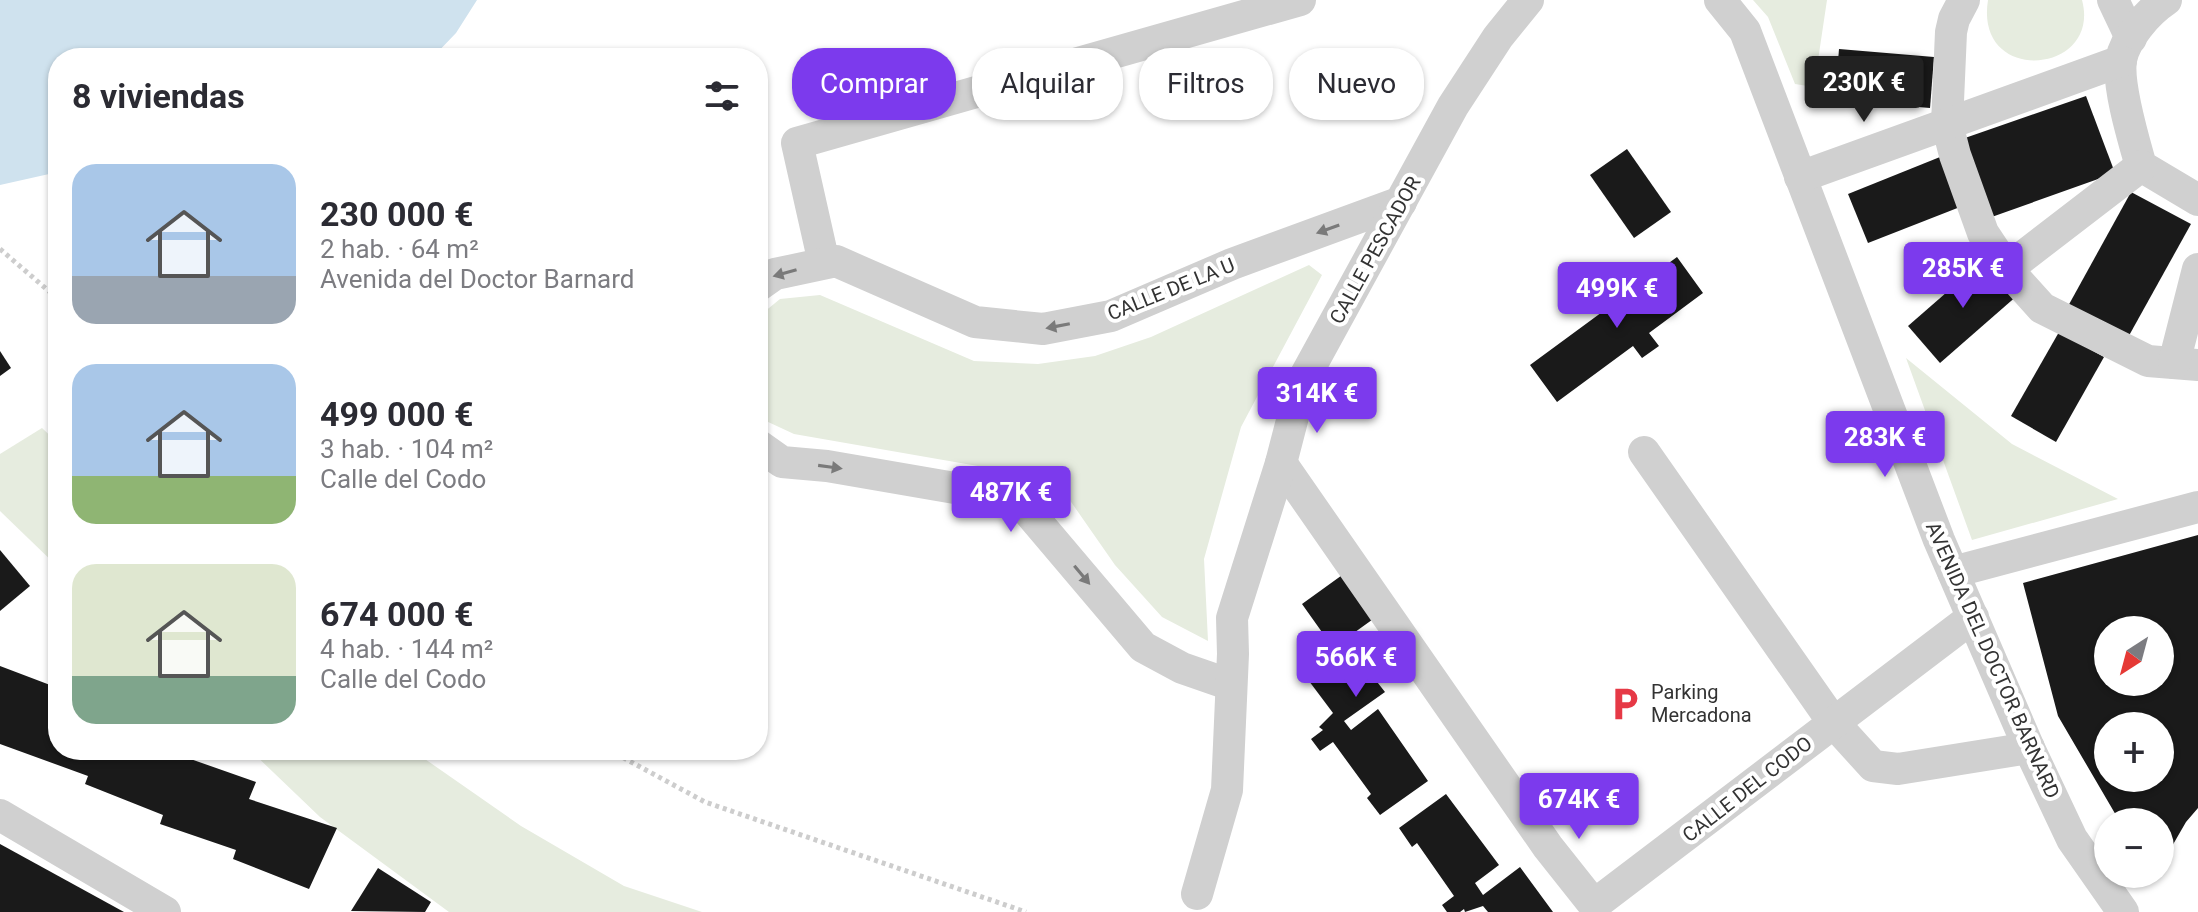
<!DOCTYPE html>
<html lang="es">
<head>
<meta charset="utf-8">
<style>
  :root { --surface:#fff; --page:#f2f2f3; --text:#2b2b33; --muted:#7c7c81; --accent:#7c3aed }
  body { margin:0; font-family:Roboto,sans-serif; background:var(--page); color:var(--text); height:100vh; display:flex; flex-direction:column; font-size:30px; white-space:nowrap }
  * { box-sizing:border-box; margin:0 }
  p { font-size:26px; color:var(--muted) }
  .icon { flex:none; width:44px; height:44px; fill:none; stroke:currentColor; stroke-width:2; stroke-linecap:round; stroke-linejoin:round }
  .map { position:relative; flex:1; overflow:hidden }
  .drawer { position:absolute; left:48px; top:48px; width:720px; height:712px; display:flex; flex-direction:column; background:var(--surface); border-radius:32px; box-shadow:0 2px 6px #0004 }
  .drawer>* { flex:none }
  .guide { position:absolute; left:792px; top:48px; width:760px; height:72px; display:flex; gap:16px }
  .needle { width:52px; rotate:216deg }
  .buttons { position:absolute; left:2094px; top:616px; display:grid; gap:16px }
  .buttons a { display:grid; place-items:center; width:80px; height:80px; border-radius:50%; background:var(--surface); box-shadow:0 2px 6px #0004; font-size:40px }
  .price { position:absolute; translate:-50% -68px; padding:0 18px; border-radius:8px; background:var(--accent); color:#fff; font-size:26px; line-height:52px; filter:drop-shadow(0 2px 4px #0008) }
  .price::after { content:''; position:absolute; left:50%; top:48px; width:24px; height:18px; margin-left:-12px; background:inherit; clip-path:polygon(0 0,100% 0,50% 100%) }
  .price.current { background:#222; color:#fff }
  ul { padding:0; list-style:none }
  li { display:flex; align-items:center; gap:24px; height:200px; padding:0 24px }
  li span { display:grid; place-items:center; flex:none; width:224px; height:160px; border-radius:24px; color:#555 }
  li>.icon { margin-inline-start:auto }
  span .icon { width:96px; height:96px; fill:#fffc; stroke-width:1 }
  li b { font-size:34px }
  h2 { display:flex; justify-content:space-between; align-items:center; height:96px; padding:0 24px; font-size:34px }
  .tag { padding:0 28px; border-radius:32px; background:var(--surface); box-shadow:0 2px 6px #0004; font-size:28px; line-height:72px }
  .tag.current { background:var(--accent); color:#fff }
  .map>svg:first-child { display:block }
</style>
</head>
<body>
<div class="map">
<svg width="2198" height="912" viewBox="0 0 2198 912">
  <rect width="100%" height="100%" fill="#fff"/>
  <g fill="#e6ecdf">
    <polygon points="1753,0 1827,0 1814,87 1795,84 1768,17"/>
    <path d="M 1988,0 L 2082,0 C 2102,75 1974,86 1988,0 Z"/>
    <polygon points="1309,265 1322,275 1241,427 1204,559 1208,641 1162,617 1115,565 1069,499 1041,477 794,434 766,421 758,411 758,317 780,299 820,295 974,361 1038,364 1095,356 1151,337"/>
    <polygon points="1906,358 2012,444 2118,499 1972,540"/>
    <polygon points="42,428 58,443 58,567 0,511 0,454"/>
    <polygon points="250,750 412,750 521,826 624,886 702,912 449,912 320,817"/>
  </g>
  <polygon fill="#cfe2ee" points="0,0 477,0 456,33 432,58 58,58 58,172 0,185"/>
  <g fill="#1a1a1a" fill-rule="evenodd">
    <polygon points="1839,49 1934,57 1930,108 1835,100"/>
    <polygon points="2086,96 2115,173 1986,219 1965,138"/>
    <polygon points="1627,149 1671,212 1634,238 1590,175"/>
    <polygon points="1940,157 1960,207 1868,243 1848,194"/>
    <polygon points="2131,192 2191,224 2126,341 2067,308"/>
    <polygon points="1677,257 1703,293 1649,333 1659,346 1642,358 1633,346 1557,402 1530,365"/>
    <polygon points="1986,258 2019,294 1940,363 1908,326"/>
    <polygon points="2059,332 2104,357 2056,442 2011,416"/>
    <polygon points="0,351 11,368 0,376"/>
    <path d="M 2198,535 L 2198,808 L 2186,822 L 2160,867 L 2160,822 L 2120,822 L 2058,716 L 2023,583 ZM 2108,630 L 2160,630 L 2160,682 L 2108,682 ZM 2108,726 L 2160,726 L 2160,778 L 2108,778 Z"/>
    <polygon points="0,550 30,586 0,611"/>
    <polygon points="1345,573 1376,617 1344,640 1385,692 1344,721 1351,730 1378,709 1428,781 1380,815 1367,798 1371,794 1333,742 1320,751 1311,739 1323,730 1319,727 1333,713 1297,665 1329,642 1302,604"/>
    <polygon points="0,666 58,688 58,750 184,750 182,756 256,782 249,799 337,828 309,889 233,859 236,850 160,824 163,815 85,784 88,776 0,744"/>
    <polygon points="1446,794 1499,865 1475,883 1483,895 1520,867 1553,912 1488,912 1483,906 1465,912 1464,909 1460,912 1447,912 1442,905 1454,896 1417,843 1412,847 1399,828"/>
    <polygon points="0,844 124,912 0,912"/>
    <polygon points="378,868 431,902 425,912 351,911"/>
  </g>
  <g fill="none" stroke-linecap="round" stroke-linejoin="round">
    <g stroke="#cdcdcd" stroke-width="5" stroke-dasharray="4 4" stroke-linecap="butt">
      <polyline points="0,249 58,299"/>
      <polyline points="609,750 705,802 1026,912"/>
    </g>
    <g stroke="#d0d0d0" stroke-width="32">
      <polyline points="1720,0 1745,31 1939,540 2029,748 2072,839 2123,912"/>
      <polyline points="1964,0 1954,19 1951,32 1947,124 1955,155 1983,233 2007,269 2042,308 2148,361 2198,365"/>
      <polyline points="2113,0 2131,38"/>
      <path d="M 2166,0 C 2148,12 2125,38 2121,60 C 2117,86 2134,141 2141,166 L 2198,200"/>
      <polyline points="1800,177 2121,61"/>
      <polyline points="824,263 797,143 1300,0"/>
      <polyline points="2007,269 2141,166"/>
      <polyline points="758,286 775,274 836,261 975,322 1043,329 1111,316 1232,264 1401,202"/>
      <polyline points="2174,363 2198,269"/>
      <polyline points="758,445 782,462 827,466 1007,497 1027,510 1143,647 1182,668 1231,685"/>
      <polyline points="1644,452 1833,722 1873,766 1898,769 2029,748"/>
      <polyline points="1281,463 1548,847 1594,905 1973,617"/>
      <polyline points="1953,572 2198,507"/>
      <polyline points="0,815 165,912"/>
      <polyline points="1197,894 1227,790 1233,654 1232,618 1281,463 1302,382 1453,106 1498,37 1528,0"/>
    </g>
  </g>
  <defs><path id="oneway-solid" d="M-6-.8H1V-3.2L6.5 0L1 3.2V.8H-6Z" transform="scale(2)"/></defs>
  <g fill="#7a7a7a">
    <use href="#oneway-solid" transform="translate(1328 229) rotate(160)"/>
    <use href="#oneway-solid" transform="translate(785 273) rotate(164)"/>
    <use href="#oneway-solid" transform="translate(1058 326) rotate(169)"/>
    <use href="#oneway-solid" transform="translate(830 467) rotate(8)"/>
    <use href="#oneway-solid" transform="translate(1082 575) rotate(50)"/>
  </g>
  <defs>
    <g id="parking-bare" transform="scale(2.76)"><path d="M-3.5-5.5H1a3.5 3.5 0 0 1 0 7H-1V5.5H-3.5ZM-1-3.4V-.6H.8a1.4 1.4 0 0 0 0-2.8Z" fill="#e63946" stroke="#fff" stroke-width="2.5" paint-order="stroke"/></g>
  </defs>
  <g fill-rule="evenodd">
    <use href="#parking-bare" x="1625" y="704"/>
  </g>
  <g text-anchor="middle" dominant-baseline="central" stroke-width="8" stroke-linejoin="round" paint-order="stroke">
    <g font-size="20" fill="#333" stroke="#fff">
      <text transform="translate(1375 250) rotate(-61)">CALLE PESCADOR</text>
      <text transform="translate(1171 289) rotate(-22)">CALLE DE LA U</text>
      <text transform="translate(1993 660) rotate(66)">AVENIDA DEL DOCTOR BARNARD</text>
      <text transform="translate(1747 789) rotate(-38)">CALLE DEL CODO</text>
    </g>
    <g font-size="20" fill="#333" stroke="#fff" text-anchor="start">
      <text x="1651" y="692">Parking<tspan x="1651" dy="23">Mercadona</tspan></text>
    </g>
  </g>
</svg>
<div class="buttons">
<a><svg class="needle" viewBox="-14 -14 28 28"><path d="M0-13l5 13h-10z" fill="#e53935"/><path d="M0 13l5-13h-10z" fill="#7c7c81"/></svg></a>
<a>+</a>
<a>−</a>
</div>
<b class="price current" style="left:1864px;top:124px">230K €</b>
<b class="price" style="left:1963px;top:310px">285K €</b>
<b class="price" style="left:1617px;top:330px">499K €</b>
<b class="price" style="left:1317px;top:435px">314K €</b>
<b class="price" style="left:1885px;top:479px">283K €</b>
<b class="price" style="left:1011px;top:534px">487K €</b>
<b class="price" style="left:1356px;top:699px">566K €</b>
<b class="price" style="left:1579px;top:841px">674K €</b>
<div class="guide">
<a class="tag current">Comprar</a>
<a class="tag">Alquilar</a>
<a class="tag">Filtros</a>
<a class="tag">Nuevo</a>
</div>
<section class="drawer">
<h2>8 viviendas<svg class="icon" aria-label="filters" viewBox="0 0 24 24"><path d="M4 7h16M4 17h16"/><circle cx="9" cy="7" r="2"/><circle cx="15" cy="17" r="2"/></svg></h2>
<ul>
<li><span style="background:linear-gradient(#a9c7e8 70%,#9aa5b1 0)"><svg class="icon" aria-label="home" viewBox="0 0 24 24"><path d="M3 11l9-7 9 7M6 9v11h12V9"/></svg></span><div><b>230 000 €</b><p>2 hab. · 64 m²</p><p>Avenida del Doctor Barnard</p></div></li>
<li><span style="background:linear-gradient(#a9c7e8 70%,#8fb573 0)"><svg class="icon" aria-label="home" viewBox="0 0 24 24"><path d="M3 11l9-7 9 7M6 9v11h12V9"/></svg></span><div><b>499 000 €</b><p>3 hab. · 104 m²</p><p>Calle del Codo</p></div></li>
<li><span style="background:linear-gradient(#dfe7d0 70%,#7fa58c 0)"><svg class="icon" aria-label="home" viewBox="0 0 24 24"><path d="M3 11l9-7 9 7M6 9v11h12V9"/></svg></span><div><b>674 000 €</b><p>4 hab. · 144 m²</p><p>Calle del Codo</p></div></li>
</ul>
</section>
</div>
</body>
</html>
